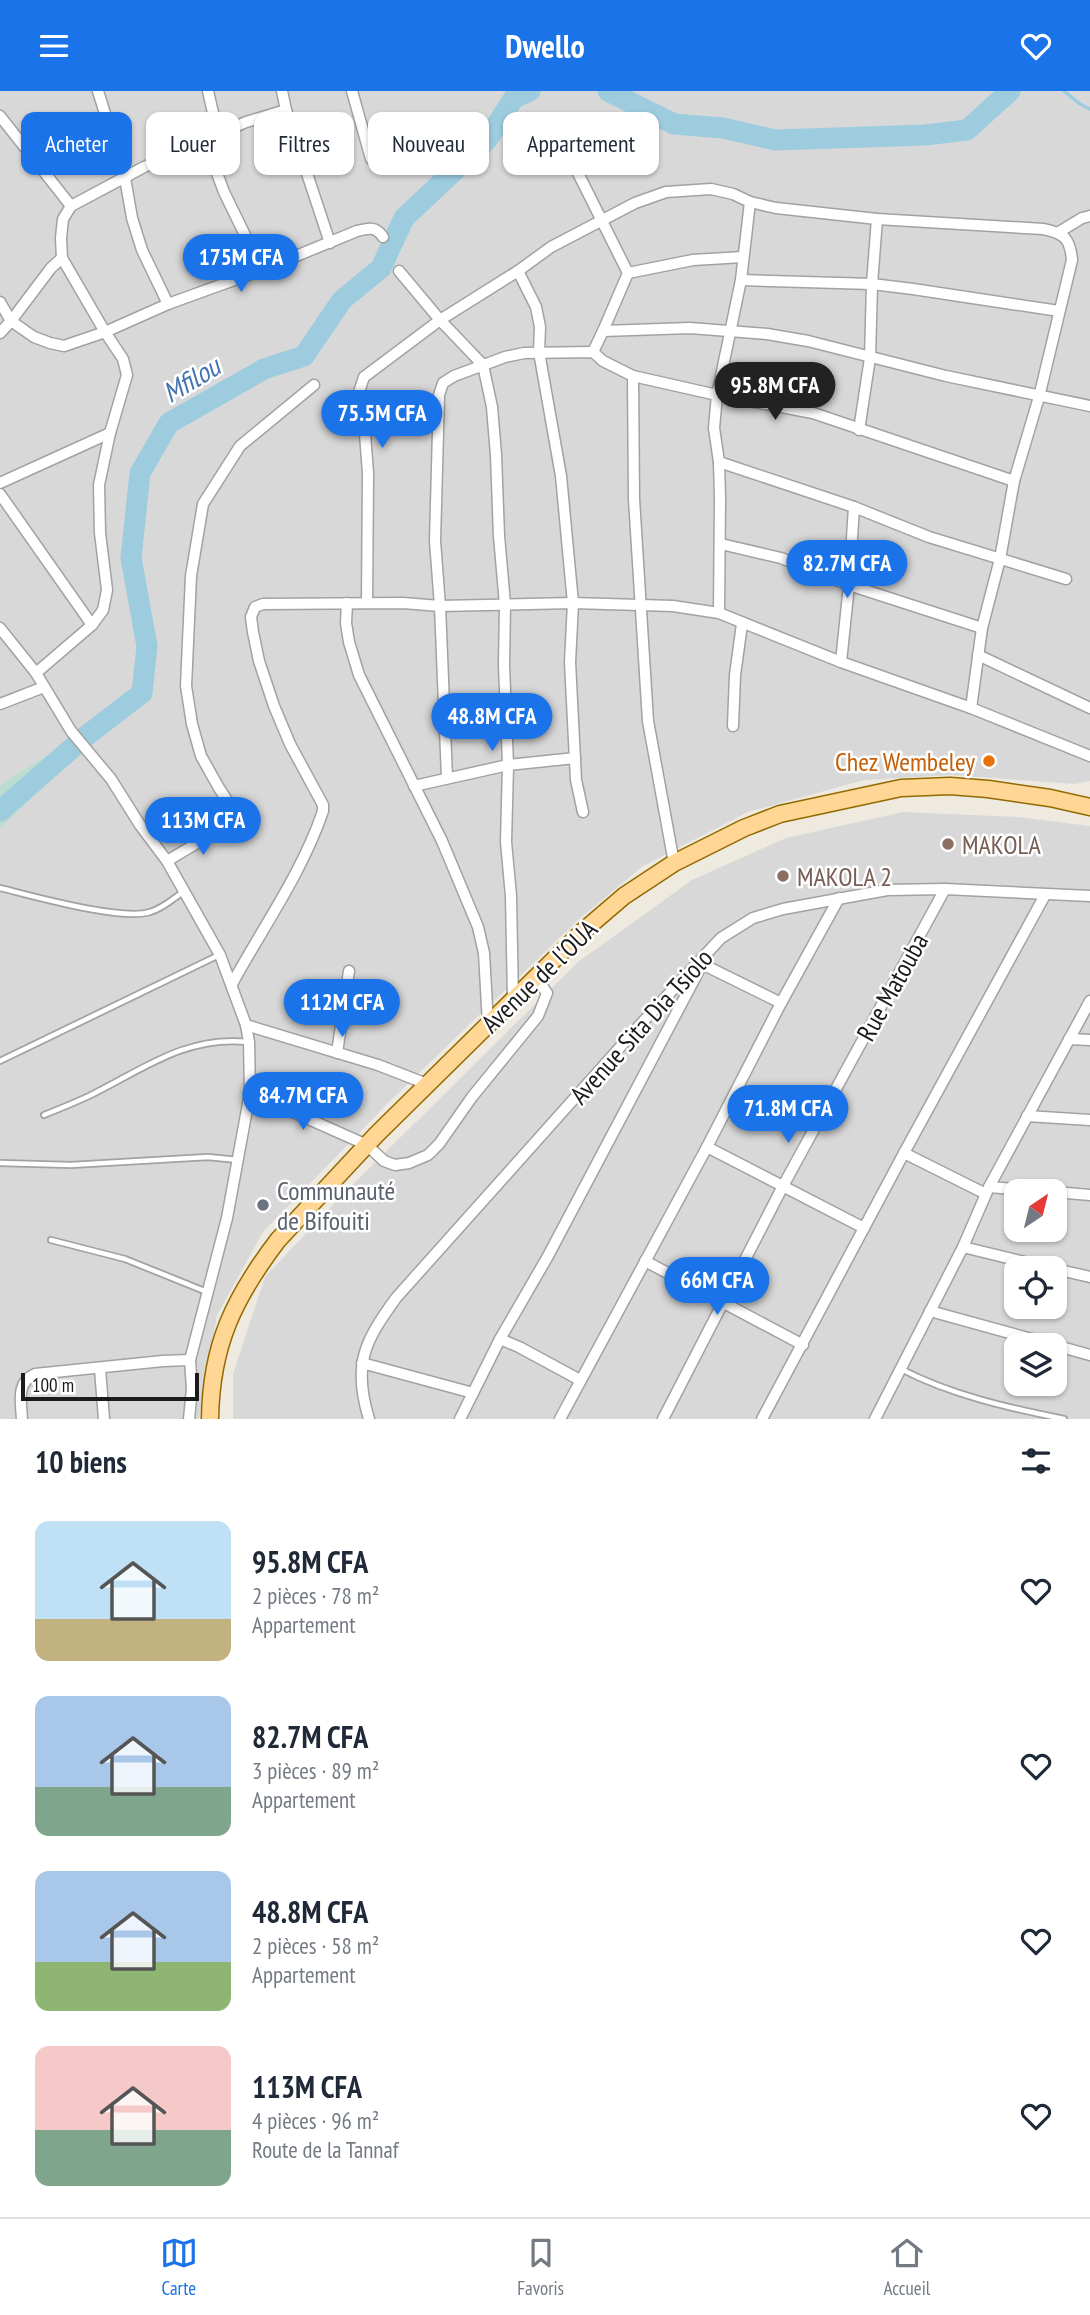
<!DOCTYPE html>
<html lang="fr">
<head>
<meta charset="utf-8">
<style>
  :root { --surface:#fff; --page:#f6f6f7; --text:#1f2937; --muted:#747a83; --line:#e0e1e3; --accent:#1a73e8 }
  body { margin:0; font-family:"PT Sans Narrow",sans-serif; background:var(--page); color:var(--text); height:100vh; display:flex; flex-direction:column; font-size:26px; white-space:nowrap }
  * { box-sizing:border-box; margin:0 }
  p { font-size:23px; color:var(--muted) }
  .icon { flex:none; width:38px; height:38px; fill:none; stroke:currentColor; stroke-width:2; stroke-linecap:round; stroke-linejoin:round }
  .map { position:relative; height:1328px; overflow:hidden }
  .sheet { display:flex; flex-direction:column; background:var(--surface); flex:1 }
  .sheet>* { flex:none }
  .banner { position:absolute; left:21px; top:21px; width:700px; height:63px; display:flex; gap:14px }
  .needle { width:46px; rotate:35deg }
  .tools { position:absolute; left:1004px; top:1088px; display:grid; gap:14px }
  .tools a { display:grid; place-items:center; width:63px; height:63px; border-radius:14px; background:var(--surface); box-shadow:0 2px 5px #0004; font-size:35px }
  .scale { position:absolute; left:21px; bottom:18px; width:178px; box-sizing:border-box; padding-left:7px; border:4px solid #1b1b1b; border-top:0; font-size:19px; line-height:24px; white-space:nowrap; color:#1b1b1b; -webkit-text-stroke:5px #fff; paint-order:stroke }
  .price { position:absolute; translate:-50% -60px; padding:0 16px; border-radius:24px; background:var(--accent); color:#fff; font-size:23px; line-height:46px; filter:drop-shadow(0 2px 4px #0008) }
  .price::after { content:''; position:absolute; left:50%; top:42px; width:21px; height:16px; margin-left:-10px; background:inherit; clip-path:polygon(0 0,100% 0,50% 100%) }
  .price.selected { background:#222; color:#fff }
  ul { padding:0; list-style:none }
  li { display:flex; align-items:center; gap:21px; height:175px; padding:0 35px }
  li span { display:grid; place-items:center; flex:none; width:196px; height:140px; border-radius:14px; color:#555 }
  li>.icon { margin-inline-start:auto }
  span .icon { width:84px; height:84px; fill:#fffc; stroke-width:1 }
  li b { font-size:30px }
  h2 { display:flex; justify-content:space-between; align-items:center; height:84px; padding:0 35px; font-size:30px }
  .chip { padding:0 24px; border-radius:14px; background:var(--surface); box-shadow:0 2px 5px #0004; font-size:24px; line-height:63px }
  .chip.selected { background:var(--accent); color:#fff }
  header { display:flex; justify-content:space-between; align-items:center; height:91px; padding:0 35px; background:var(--accent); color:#fff; font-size:32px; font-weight:600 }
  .tab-bar { display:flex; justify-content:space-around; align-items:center; height:98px; border-top:2px solid var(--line); background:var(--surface); font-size:19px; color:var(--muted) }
  .tab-bar a { display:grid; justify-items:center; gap:4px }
  .tab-bar .selected { color:var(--accent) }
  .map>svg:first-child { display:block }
</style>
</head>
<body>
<header><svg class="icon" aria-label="menu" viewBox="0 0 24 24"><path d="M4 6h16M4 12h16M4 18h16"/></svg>Dwello<svg class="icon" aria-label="heart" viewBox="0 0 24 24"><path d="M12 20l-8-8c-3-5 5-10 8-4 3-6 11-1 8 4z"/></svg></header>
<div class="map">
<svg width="1090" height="1328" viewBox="0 0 1090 1328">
  <rect width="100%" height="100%" fill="#eeeae0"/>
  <g fill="#d9d8d8" fill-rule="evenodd">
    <polygon points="0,0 1090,0 1090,690 1075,693 952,684 864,689 748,721 643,775 578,829 389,1011 263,1141 217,1224 199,1328 0,1328 0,735 70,650 0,694"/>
    <path d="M 903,721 L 1018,726 L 1090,735 L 1090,1328 L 233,1328 L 233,1283 L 265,1186 L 343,1103 L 578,871 L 692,789 L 786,747 ZM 1017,1101 L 1055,1101 L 1055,1139 L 1017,1139 ZM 1017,1178 L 1055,1178 L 1055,1216 L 1017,1216 ZM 1017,1255 L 1055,1255 L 1055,1293 L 1017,1293 Z"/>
  </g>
  <polygon fill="#bbddcf" points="70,650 79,663 0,737 0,694"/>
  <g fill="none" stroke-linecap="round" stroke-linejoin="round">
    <polyline stroke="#9dccdf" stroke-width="3.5" points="1064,0 1080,13 1090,18"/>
    <g stroke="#9dccdf" stroke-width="21">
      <polyline points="608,0 674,33 723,37 775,49 925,44 967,39 1010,0"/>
      <polyline points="0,720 86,645 142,602 147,555 131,467 140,382 169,332 264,278 304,265 342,209 381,177 404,127 487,49 514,7 530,0"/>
    </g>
    <g stroke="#a2a2a2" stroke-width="8">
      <g id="service">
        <path d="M 0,797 C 33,805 121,830 150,821 C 162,818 173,808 183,801"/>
        <polyline points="0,970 219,864"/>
        <path d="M 44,1024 C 59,1018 74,1012 89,1005 C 142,979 186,944 248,951"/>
        <polyline points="0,1072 71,1074 208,1066 238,1069"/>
        <polyline points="51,1149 125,1168 207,1201"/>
        <path d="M 901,1278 C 951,1304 1009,1317 1064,1328"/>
      </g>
    </g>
    <g stroke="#a2a2a2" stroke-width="13">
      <g id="minor">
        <polyline points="98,0 125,87 132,127 142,159 168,213"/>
        <polyline points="208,0 218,44"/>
        <polyline points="282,0 286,19 330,152"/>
        <polyline points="352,0 371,68"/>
        <polyline points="0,25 71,115"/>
        <polyline points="205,50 224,101 262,179"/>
        <polyline points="574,74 628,182 603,240"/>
        <polyline points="1059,141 1082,127 1090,125"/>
        <path d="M 62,167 L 51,177 L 11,230 L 34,246 L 50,252 L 64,255 L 105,241 L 168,213 L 262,179 L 357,140 C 368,137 376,135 383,146"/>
        <polyline points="399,180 440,229 483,274 492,316 496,364 499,445 505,513 504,574 508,674 506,751 511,805 513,909"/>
        <polyline points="518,180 536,216 540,236 539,261 561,385 573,512 570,571 576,689 583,721"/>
        <polyline points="628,182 693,169 743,166"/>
        <polyline points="741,189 872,193 913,198 1059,220"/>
        <polyline points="0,211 11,230 0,242"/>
        <polyline points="593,261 603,240 690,237 767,243 808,250 946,285 1090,315"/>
        <polyline points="633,285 634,408 648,630 674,772"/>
        <polyline points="859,339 870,267 872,193 877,128"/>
        <polyline points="719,371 854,416 929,446 1066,488"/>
        <polyline points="0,392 110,342"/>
        <polyline points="0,403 92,534"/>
        <polyline points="721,453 781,467 849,494 982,537"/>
        <polyline points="347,512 346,532 349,551 359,584 442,750 478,836 484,862 488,933"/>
        <path d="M 367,512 L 368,382 L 365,343 L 359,301 L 364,286 L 440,229 L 518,180 L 551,156 L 635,112 L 666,101 L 711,98 L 733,103 L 750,111 L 776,117 L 877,128 L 1043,138 C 1064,142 1070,147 1072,169 L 1039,306 L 1014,390 L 1000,468 L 982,537 L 971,617"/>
        <polyline points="719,522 720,407 719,371 714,337 717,304 741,189 750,111"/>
        <polyline points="0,537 36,582 71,640 111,688 140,734 167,770 220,864 246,934 249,951 250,1002 227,1127 190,1269 192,1298 189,1328"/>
        <polyline points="978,564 1090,617"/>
        <polyline points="841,571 849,494 854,416"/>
        <polyline points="36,582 92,534 103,519 107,499 100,442 99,394 110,342 127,284 123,268 105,241 62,167 61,147 63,128 71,115 144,76 246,31 286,19"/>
        <polyline points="0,613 44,596"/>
        <polyline points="733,635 735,584 742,533"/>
        <polyline points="447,687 440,515 435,450 439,304 443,292 454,285 505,266 524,262 593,261 603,270 633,285 717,304 813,322 1014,390"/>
        <polyline points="414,695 508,674 575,667"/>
        <polyline points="167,770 224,736 233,722 230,714 219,697 201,665 192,633 186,595 191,485 203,413 240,355 314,294"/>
        <polyline points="702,873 781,912"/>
        <path d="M 232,893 C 263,836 302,782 323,720 L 323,714 L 290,653 L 274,615 L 259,570 L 253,541 L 251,526 L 255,516 L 263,513 L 403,512 L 440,515 L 573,512 L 673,515 L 719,522 L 841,571 L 971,617 L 1090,665"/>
        <polyline points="246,934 378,974 427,993"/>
        <polyline points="1069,948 1090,949"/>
        <polyline points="337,962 349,880"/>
        <polyline points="250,1002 367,1054 384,1070 395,1074 409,1072 428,1064 439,1053 472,1006 538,925 547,902 536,886"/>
        <polyline points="1027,1025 1090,1029"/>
        <polyline points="707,1056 864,1137"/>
        <polyline points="904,1062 986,1103"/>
        <polyline points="989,1096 1050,1101"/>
        <polyline points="1055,1101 1090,1104"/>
        <polyline points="963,1156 1053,1178"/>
        <polyline points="645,1170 803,1254"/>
        <polyline points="1055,1178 1090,1186"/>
        <polyline points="930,1220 1090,1264"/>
        <polyline points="500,1248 519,1256 580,1289"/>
        <polyline points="362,1272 473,1302"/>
        <polyline points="100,1278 104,1328"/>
        <path d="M 22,1328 C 21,1311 16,1291 35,1283 L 163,1270 L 190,1269"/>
        <path d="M 369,1328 C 352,1273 365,1250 396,1207 L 639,935 L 721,847 L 753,827 L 783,818 L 887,799 L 945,798 L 1090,805"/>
        <polyline points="460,1328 500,1248 548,1165 704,870"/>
        <polyline points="560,1328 707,1056 781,912 839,807"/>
        <polyline points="663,1328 783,1095 945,798"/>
        <polyline points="762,1328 904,1062 1045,804"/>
        <polyline points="875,1328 963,1156 989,1096 1090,910"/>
      </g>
    </g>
    <g stroke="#926a00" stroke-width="19">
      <path id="primary" d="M 210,1328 C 211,1254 234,1207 278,1149 L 376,1044 L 582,841 L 624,805 L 674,772 L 744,737 L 780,723 L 901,697 L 950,695 L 988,698 L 1050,707 L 1090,716"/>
    </g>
    <use href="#service" stroke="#fff" stroke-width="4.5"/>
    <use href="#minor" stroke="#fff" stroke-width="10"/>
    <use href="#primary" stroke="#ffd693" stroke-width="16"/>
  </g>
  <circle fill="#e8710a" stroke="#fff" stroke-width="2.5" cx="989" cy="670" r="7"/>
  <g fill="#8d6e63" stroke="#fff" stroke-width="2.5">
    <circle cx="948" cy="753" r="7"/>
    <circle cx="783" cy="785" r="7"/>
  </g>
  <circle fill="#6b7280" stroke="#fff" stroke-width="2.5" cx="263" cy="1114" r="7"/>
  <g text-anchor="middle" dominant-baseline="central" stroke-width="5" stroke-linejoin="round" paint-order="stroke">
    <g font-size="26" fill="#c56008" stroke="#fff" text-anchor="end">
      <text x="975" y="670">Chez Wembeley</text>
    </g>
    <g font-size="26" fill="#785e54" stroke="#fff" text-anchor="start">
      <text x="962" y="753">MAKOLA</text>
      <text x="797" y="785">MAKOLA 2</text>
    </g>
    <g font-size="26" fill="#1b1b1b" stroke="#fff">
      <text transform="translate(539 885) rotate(-44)">Avenue de l'OUA</text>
      <text transform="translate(892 896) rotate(-61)">Rue Matouba</text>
      <text transform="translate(641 935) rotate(-48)">Avenue Sita Dia Tsiolo</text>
    </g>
    <g font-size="26" fill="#5b616d" stroke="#fff" text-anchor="start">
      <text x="277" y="1099">Communauté<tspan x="277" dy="30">de Bifouiti</tspan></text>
    </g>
    <g font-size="28" font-style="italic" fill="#4374af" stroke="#fff">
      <text transform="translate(191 288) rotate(-31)">Mfilou</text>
    </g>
  </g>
</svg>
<div class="tools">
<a><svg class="needle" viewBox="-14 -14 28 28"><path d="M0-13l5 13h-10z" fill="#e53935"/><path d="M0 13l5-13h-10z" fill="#747a83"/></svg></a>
<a><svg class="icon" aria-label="locate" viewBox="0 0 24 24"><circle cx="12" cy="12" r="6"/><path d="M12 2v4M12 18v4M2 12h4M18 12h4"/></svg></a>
<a><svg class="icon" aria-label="layers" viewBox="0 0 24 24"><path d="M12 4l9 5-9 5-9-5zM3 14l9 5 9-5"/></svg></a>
</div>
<div class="scale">100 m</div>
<b class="price" style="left:241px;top:203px">175M CFA</b>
<b class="price selected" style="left:775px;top:331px">95.8M CFA</b>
<b class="price" style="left:382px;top:359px">75.5M CFA</b>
<b class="price" style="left:847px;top:509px">82.7M CFA</b>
<b class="price" style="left:492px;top:662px">48.8M CFA</b>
<b class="price" style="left:203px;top:766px">113M CFA</b>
<b class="price" style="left:342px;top:948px">112M CFA</b>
<b class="price" style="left:303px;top:1041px">84.7M CFA</b>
<b class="price" style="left:788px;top:1054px">71.8M CFA</b>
<b class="price" style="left:717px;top:1226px">66M CFA</b>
<div class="banner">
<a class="chip selected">Acheter</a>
<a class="chip">Louer</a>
<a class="chip">Filtres</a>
<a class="chip">Nouveau</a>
<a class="chip">Appartement</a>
</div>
</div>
<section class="sheet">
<h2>10 biens<svg class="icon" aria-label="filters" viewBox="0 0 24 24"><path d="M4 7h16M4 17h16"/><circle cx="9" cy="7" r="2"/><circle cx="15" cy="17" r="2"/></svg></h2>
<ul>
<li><span style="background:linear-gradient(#bfe0f5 70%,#c2b280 0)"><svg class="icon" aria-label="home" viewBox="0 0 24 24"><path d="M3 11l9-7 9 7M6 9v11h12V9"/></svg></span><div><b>95.8M CFA</b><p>2 pièces · 78 m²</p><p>Appartement</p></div><svg class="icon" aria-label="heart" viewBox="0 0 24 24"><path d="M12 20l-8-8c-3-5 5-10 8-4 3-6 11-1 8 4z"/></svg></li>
<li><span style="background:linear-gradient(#a9c7e8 65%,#7fa58c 0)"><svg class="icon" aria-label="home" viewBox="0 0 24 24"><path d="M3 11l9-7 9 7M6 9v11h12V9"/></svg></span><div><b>82.7M CFA</b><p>3 pièces · 89 m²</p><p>Appartement</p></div><svg class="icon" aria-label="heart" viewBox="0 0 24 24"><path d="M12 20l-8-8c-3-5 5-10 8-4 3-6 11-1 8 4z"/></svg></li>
<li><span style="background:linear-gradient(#a9c7e8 65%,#8fb573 0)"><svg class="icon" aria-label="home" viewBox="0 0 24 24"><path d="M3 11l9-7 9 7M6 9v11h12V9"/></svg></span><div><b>48.8M CFA</b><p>2 pièces · 58 m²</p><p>Appartement</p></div><svg class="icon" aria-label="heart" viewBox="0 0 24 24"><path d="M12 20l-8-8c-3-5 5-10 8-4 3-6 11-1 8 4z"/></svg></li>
<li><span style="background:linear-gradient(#f6c9c9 60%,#7fa58c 0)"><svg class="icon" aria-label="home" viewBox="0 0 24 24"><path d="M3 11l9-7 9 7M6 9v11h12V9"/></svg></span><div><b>113M CFA</b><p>4 pièces · 96 m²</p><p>Route de la Tannaf</p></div><svg class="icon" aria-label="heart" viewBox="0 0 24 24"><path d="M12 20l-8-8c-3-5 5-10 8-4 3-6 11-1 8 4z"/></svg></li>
</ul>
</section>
<nav class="tab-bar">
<a class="selected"><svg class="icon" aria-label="map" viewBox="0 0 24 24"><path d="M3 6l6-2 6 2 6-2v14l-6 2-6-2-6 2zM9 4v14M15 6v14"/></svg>Carte</a>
<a><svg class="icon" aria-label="saved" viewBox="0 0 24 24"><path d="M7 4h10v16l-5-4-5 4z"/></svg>Favoris</a>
<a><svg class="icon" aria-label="home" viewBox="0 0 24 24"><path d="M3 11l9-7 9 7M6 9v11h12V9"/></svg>Accueil</a>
</nav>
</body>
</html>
